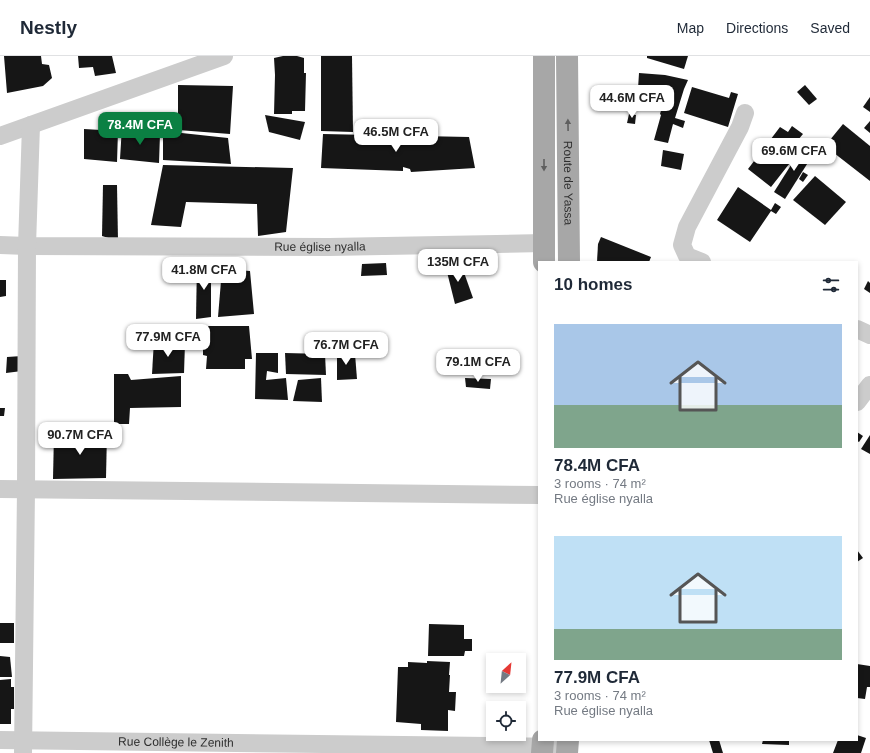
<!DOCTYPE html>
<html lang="en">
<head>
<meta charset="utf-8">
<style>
  :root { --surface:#fff; --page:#f2f2f3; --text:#1f2937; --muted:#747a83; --line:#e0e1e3; --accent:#0b8043 }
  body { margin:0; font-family:Arial,sans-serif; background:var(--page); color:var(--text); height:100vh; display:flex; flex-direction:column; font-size:15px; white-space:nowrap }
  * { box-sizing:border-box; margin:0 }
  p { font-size:13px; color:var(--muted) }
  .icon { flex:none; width:22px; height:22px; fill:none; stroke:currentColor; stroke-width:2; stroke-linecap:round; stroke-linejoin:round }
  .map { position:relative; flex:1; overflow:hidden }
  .sheet { position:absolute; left:538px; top:205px; width:320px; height:480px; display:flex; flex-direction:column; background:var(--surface); border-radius:0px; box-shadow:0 2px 6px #0003 }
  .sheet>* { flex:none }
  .needle { width:26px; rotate:27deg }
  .fabs { position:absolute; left:486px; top:597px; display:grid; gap:8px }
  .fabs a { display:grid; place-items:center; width:40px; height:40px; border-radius:0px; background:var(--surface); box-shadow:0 2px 6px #0003; font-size:20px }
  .price { position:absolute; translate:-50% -34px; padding:0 9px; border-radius:8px; background:#fff; color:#222; font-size:13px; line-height:26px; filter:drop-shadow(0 1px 2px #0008) }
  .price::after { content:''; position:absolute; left:50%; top:24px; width:12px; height:9px; margin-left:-6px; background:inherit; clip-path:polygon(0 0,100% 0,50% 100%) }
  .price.current { background:var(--accent); color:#fff }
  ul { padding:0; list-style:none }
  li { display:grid; align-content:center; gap:8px; height:212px; padding:0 16px }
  li span { display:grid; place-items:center; height:124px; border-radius:0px; color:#555 }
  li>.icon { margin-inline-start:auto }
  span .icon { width:72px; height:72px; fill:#fffc; stroke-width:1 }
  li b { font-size:17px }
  h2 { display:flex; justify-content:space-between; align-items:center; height:48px; padding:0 16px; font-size:17px }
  header { display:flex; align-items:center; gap:24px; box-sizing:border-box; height:56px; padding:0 20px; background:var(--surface); border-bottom:1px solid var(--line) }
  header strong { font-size:19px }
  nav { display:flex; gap:22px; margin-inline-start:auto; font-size:14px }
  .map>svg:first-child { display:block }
</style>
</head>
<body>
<header>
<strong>Nestly</strong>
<nav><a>Map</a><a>Directions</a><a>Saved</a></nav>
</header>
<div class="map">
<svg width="870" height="697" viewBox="0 0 870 697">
  <rect width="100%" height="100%" fill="#fff"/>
  <g fill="#161616">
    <polygon points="4,0 41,0 42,8 49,9 52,22 43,30 7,37"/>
    <polygon points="78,0 112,0 116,17 95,20 93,11 79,12"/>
    <polygon points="283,0 297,0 304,2 304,17 306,17 305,55 292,55 292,58 274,58 275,19 274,2"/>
    <polygon points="321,0 352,0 353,76 321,75"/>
    <polygon points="647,0 688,0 684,13 647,2"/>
    <polygon points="639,17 665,19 688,24 684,33 675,62 685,65 683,72 673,68 668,87 654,84 661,59 660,58 668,30 663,29 663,34 638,33"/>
    <polygon points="178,29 233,30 230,78 178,74"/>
    <polygon points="805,29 817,43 809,49 797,36"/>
    <polygon points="692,31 729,42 731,36 738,38 728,71 684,57"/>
    <polygon points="870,41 870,56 863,51"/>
    <polygon points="629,58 636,59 635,68 627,67"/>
    <polygon points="265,59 305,66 300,84 269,76"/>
    <polygon points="870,65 870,77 864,72"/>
    <polygon points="843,68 870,90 870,125 825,90"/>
    <polygon points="122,70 130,71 130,76 160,78 159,107 120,103"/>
    <polygon points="792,70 803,78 798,84 804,89 771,131 748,113 780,71 788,76"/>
    <polygon points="84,73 118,75 117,106 84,103"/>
    <polygon points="163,75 228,82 231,108 163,104"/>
    <polygon points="323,78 469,81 475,112 411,116 410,113 403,111 403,115 321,112"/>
    <polygon points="803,90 814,97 785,143 774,136"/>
    <polygon points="663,94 684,98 681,114 661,110"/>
    <polygon points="163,109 293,112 286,176 258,180 257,148 186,146 181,171 151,169"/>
    <polygon points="803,116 808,119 803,126 799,123"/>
    <polygon points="815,120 846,146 825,169 793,144"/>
    <polygon points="103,129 117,129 118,185 102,180"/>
    <polygon points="738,131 771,154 775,147 781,151 776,158 771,155 750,186 717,164"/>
    <polygon points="601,181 651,201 649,206 597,206 598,188"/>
    <polygon points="197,206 211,207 211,261 196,263"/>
    <polygon points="386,207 387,219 361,220 362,208"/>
    <polygon points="445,208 461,208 473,242 455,248"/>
    <polygon points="222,213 250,215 254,258 218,261"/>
    <polygon points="0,224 6,224 6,240 0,241"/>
    <polygon points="868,225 870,227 870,237 864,233"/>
    <polygon points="208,270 249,270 252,303 245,303 245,313 206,313 207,300 203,299 203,284 208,283"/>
    <polygon points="154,284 185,287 184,317 152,318"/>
    <polygon points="337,296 355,298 357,323 337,324"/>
    <polygon points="256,297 278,297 278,317 267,315 266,324 286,322 288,344 255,343"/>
    <polygon points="285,297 325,298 326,319 286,318"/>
    <polygon points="22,300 22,315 6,317 7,301"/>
    <polygon points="114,318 128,318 131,324 181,320 181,351 130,352 129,368 114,368"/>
    <polygon points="321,322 322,346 293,345 298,324"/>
    <polygon points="465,322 491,323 490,333 466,331"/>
    <polygon points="0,352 5,352 4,360 0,360"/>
    <polygon points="107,376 106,422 53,423 54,377"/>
    <polygon points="857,376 863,380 859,386 857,385"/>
    <polygon points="870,379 870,398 861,393"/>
    <polygon points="857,494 863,502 857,506"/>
    <rect x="0" y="567" width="14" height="20"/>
    <polygon points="429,568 464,569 464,583 472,583 472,595 465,595 464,600 428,600"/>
    <polygon points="0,600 10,601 12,621 0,621"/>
    <polygon points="427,605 450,606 449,619 450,619 449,636 456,636 455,655 448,654 448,675 421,674 421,668 396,666 398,611 408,611 408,606 427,607"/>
    <polygon points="857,608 870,610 870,631 867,631 865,643 857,642"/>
    <polygon points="11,623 11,631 14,631 14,653 11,653 11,668 0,668 0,624"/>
    <polygon points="857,679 866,682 861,697 833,697 838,684 857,684"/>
    <polygon points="709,684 719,684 723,697 713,697"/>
    <polygon points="763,684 789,684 789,689 762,688"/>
  </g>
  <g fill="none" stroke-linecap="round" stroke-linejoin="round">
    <g stroke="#ccc" stroke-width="18">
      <polyline points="0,80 224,0"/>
      <path id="s1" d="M 0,189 L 27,190 L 329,191 L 544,187"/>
      <polyline points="702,206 687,200 682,189 687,171 740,71 745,57"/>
      <polyline points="857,273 870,279"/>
      <polyline points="857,346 870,329"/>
      <polyline points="0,433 539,439"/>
      <path id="s2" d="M 0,684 L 567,691"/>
      <polyline points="23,697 26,433 27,190 31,69"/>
    </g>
    <g stroke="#a7a7a7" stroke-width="22">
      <path id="s3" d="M 567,0 L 569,206"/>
      <polyline points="544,206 544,0"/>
      <polyline points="542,697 543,684"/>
      <polyline points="567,697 568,684"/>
    </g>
  </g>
  <defs><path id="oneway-solid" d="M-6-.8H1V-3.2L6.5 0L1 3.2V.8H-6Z"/></defs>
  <g fill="#5f5f5f">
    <use href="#oneway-solid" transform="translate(568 69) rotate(-91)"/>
    <use href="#oneway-solid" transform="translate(544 109) rotate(90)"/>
  </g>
  <g text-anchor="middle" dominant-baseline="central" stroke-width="4" stroke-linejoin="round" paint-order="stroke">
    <g font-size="12" fill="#2f2f2f" stroke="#fff">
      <text stroke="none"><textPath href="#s3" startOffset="127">Route de Yassa</textPath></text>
      <text stroke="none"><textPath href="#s1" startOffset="320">Rue église nyalla</textPath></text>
      <text stroke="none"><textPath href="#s2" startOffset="176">Rue Collège le Zenith</textPath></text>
    </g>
  </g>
</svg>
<div class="fabs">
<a><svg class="needle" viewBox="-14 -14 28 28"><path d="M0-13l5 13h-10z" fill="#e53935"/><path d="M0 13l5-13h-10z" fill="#747a83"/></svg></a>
<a><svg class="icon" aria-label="locate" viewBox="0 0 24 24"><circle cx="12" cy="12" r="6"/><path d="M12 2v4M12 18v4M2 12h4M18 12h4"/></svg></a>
</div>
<b class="price" style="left:632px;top:63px">44.6M CFA</b>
<b class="price current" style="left:140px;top:90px">78.4M CFA</b>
<b class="price" style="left:396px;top:97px">46.5M CFA</b>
<b class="price" style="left:794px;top:116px">69.6M CFA</b>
<b class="price" style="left:458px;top:227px">135M CFA</b>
<b class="price" style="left:204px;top:235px">41.8M CFA</b>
<b class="price" style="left:168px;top:302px">77.9M CFA</b>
<b class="price" style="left:346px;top:310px">76.7M CFA</b>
<b class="price" style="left:478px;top:327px">79.1M CFA</b>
<b class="price" style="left:80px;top:400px">90.7M CFA</b>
<section class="sheet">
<h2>10 homes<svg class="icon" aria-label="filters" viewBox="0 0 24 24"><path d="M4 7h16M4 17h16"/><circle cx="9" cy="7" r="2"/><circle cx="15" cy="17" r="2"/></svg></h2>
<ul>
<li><span style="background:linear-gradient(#a9c7e8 65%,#7fa58c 0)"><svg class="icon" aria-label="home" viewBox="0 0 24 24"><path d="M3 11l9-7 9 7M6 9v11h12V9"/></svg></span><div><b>78.4M CFA</b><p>3 rooms · 74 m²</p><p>Rue église nyalla</p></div></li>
<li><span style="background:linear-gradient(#bfe0f5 75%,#7fa58c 0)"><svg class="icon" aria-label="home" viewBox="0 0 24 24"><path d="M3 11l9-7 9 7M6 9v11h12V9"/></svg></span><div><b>77.9M CFA</b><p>3 rooms · 74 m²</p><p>Rue église nyalla</p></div></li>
</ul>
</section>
</div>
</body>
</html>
